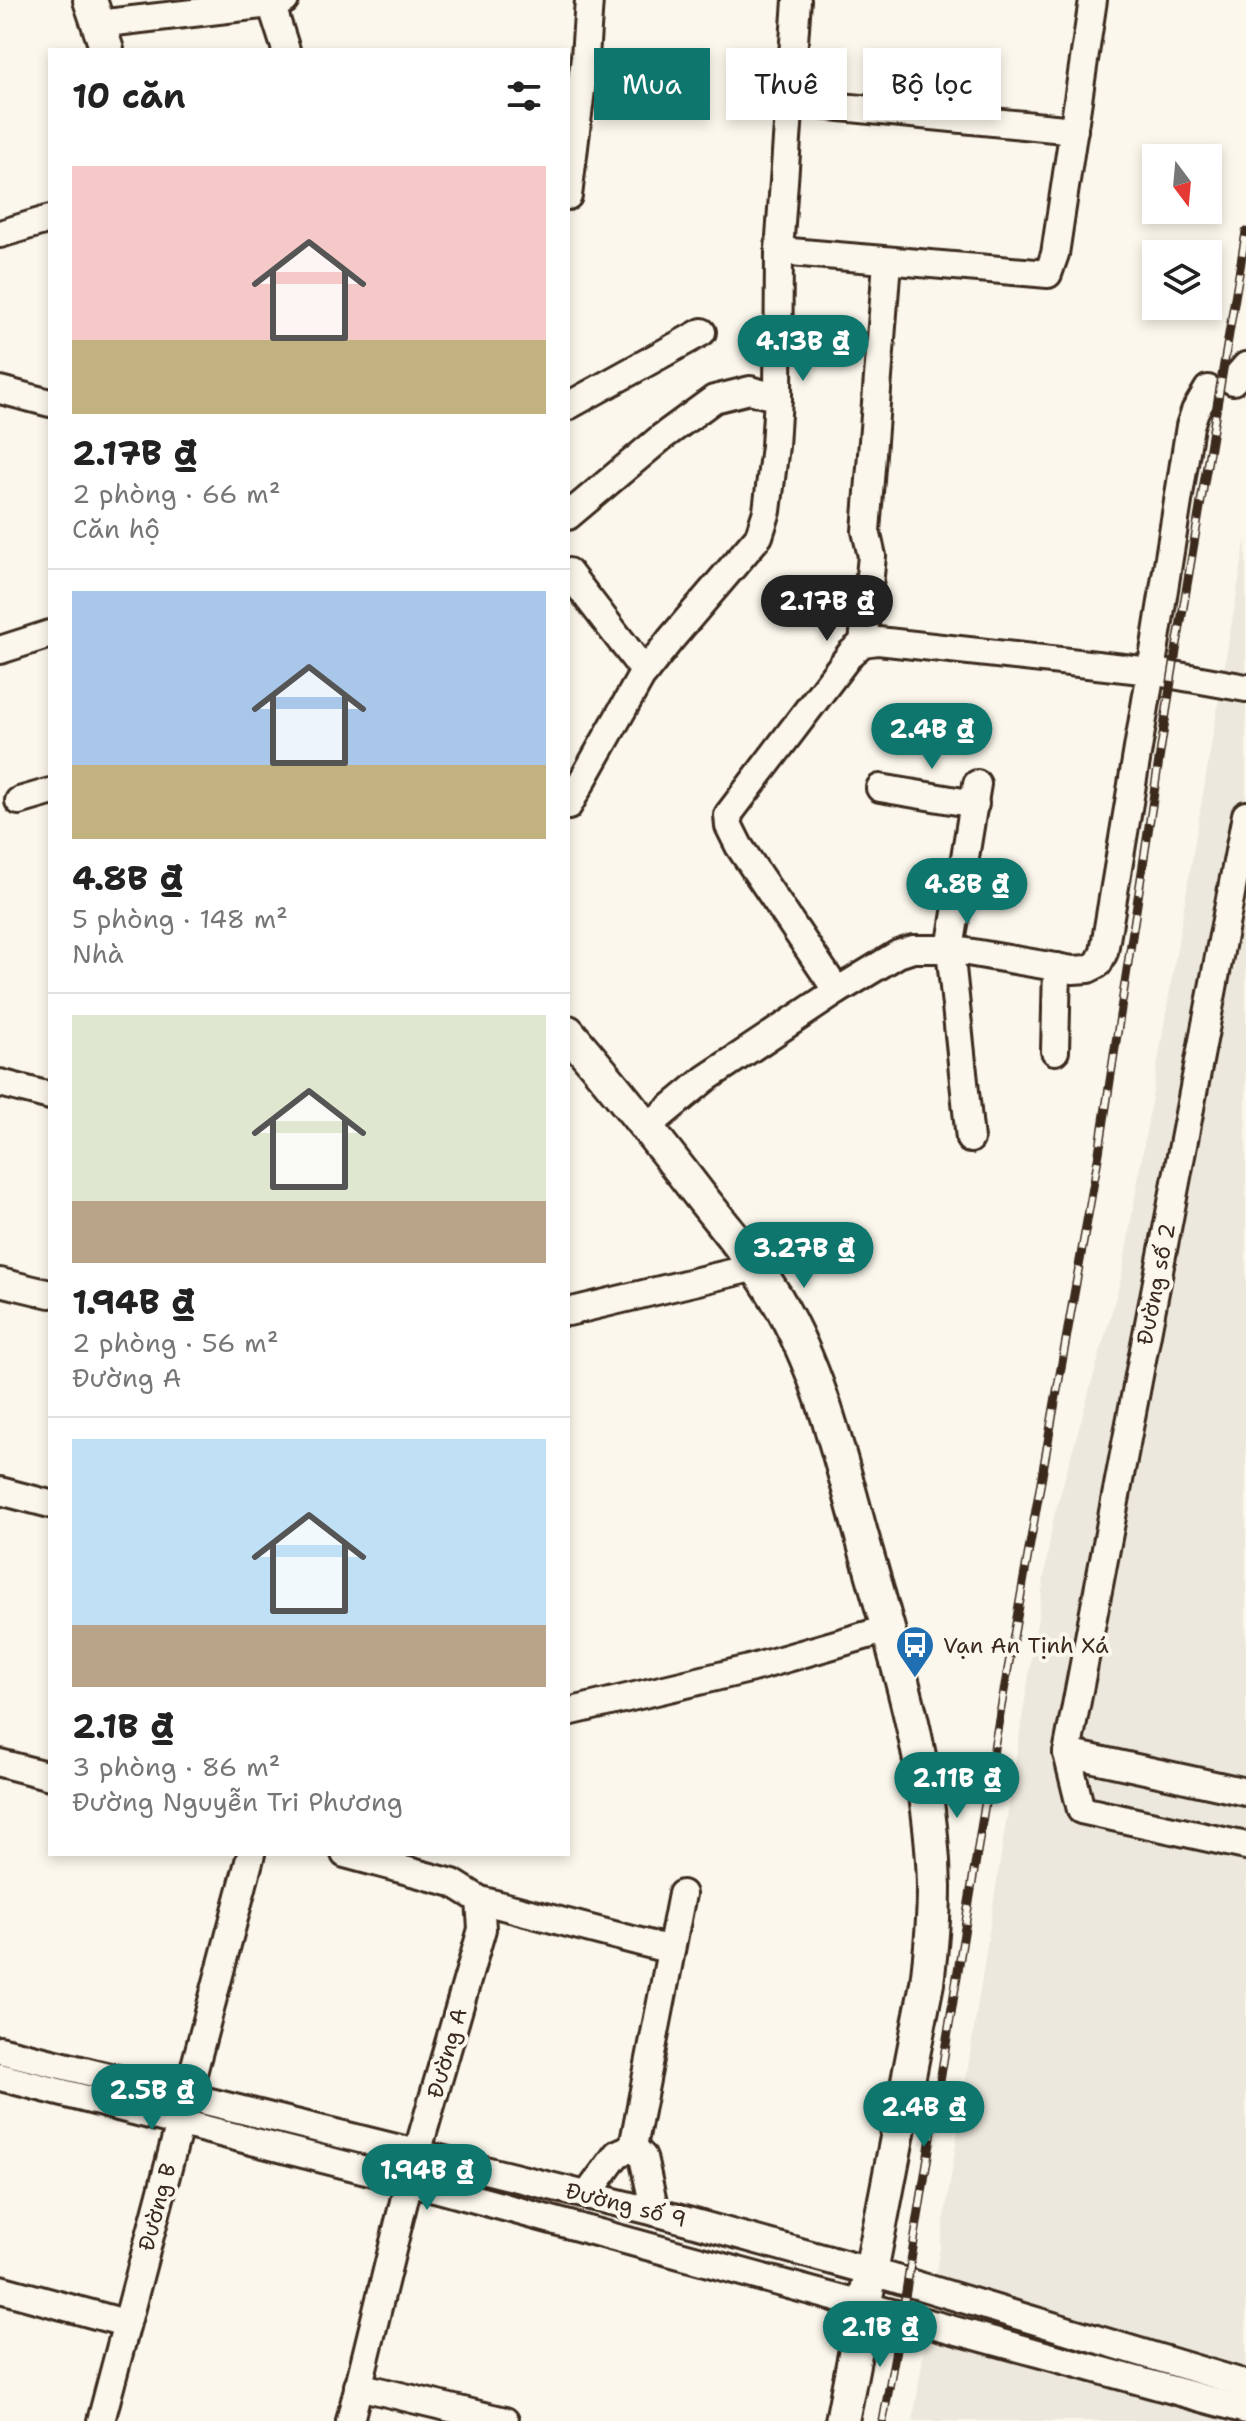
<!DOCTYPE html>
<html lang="vi">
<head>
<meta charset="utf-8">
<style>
  :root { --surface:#fff; --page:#f6f6f6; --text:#222; --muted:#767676; --line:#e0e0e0; --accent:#0f766e }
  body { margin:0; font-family:"Shantell Sans",sans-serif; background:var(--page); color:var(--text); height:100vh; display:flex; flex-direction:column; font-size:30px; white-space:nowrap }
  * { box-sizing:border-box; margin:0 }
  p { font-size:26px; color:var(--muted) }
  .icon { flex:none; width:44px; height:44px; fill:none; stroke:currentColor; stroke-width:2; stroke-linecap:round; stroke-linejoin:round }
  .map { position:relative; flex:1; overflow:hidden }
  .panel { position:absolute; left:48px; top:48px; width:522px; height:1808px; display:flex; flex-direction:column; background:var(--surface); border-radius:0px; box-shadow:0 4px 12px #0003 }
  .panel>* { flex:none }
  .banner { position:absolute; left:594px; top:48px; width:532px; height:72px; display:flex; gap:16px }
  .needle { width:52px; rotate:164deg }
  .tools { position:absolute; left:1142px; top:144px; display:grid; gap:16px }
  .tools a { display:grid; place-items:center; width:80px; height:80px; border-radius:0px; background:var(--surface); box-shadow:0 4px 12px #0003; font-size:40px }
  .price { position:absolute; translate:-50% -68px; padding:0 18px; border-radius:28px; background:var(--accent); color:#fff; font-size:26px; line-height:52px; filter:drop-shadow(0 2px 4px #0008) }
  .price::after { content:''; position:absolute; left:50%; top:48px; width:24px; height:18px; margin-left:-12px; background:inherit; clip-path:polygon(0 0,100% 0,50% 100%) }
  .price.current { background:#222; color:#fff }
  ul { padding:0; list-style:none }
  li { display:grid; align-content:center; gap:16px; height:424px; padding:0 24px }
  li+li { border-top:2px solid var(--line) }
  li span { display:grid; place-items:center; height:248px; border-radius:0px; color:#555 }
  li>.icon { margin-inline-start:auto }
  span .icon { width:144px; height:144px; fill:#fffc; stroke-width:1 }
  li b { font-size:34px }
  h2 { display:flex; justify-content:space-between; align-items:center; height:96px; padding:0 24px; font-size:34px }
  .pill { padding:0 28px; border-radius:0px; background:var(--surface); box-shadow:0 4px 12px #0003; font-size:28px; line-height:72px }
  .pill.current { background:var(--accent); color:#fff }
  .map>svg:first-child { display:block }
</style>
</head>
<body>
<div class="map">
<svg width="1246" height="2421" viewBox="0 0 1246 2421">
  <rect width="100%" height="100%" fill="#fbf7ec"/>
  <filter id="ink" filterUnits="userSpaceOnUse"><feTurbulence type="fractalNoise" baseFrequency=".0125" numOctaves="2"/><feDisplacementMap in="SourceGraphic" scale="16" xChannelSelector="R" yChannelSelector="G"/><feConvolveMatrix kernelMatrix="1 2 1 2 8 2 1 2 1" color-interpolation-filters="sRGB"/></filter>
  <g filter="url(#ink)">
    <polygon fill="#ede8dd" points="1246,538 1246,2421 913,2421 1053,1520 1122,1275"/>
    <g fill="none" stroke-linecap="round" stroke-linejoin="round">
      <g stroke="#3b2a1e" stroke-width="32">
        <g id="minor">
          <polyline points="270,0 286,50"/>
          <polyline points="797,0 779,251 1048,274 1055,254 1093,0"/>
          <polyline points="98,24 271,4 285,0"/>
          <polyline points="790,102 1074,130"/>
          <polyline points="568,196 585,57 589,0"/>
          <polyline points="0,234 50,219"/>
          <polyline points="1233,381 1246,366"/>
          <polyline points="0,390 50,403"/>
          <polyline points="568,406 702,332"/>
          <polyline points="568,516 662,437 714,399 750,390 778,398"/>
          <polyline points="568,572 645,672"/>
          <polyline points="863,643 872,556 866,531 887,262"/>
          <polyline points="0,650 50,634"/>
          <polyline points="880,788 975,804"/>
          <polyline points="19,801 50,792"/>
          <polyline points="568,806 641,677 671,639 759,536 767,511 775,446 778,398 779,251"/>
          <polyline points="1246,815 1067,1753 1081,1810 1246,1846"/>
          <polyline points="837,991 739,846 729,826 728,815 851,653 863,643 878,641 1151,671 1246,688"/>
          <polyline points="1055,1051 1057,967"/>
          <polyline points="0,1083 50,1096"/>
          <polyline points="647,1127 705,1079 837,991 898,954 913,949 950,949 1073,970 1088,969 1098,964 1104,952 1151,671 1190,426 1195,411 1208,389"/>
          <polyline points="970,1139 950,949 977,784"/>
          <polyline points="0,1282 50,1294"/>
          <polyline points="568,1312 756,1267"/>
          <polyline points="0,1491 50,1504"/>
          <polyline points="568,1712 749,1669 888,1629"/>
          <polyline points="1067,1753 1246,1792"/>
          <polyline points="0,1763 50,1776"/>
          <polyline points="345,1854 453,1883 480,1900 482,1929 409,2181 350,2421"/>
          <polyline points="480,1900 671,1950"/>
          <polyline points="0,2050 655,2212 873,2272 1246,2384"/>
          <polyline points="0,2077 409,2181 1246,2410"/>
          <polyline points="633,2147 682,1894"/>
          <polyline points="633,2147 643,2157 655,2212"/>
          <polyline points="587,2195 617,2154 633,2147"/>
          <polyline points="0,2289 125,2323"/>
          <polyline points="358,2386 505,2421"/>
          <polyline points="101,2421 251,1854"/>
        </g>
      </g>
      <g stroke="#3b2a1e" stroke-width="38">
        <g id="major">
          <polyline points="90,0 107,50"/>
          <path d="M 568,1032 C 614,1086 658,1141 701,1197 C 727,1230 755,1262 777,1299 C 821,1374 839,1455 862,1537 C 894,1651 932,1768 934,1887 C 934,1919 931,1951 927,1983 L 842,2421"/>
        </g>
      </g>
      <use href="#minor" stroke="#fbf7ec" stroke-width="26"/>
      <use href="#major" stroke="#fbf7ec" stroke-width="32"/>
      <g stroke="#3b2a1e" stroke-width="9">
        <polyline id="rail" points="883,2421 902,2316 995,1742 1099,1153 1172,675 1246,232"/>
      </g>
      <use href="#rail" stroke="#fbf7ec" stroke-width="6" stroke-dasharray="18" stroke-linecap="butt"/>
    </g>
  </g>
  <defs>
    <g id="bus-pin" transform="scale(2)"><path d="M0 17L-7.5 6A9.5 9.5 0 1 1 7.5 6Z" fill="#1f6fb2" stroke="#fbf7ec"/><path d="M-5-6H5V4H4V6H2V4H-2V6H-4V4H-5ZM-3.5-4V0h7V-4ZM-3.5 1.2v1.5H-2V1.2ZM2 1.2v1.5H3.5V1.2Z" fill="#fff"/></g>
  </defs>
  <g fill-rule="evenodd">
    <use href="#bus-pin" x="915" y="1645"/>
  </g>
  <g text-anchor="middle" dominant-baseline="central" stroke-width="8" stroke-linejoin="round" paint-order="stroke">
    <g font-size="22" fill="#3b2a1e" stroke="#fbf7ec">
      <text transform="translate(1156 1284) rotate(-79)">Đường số 2</text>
      <text transform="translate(447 2053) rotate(-74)">Đường A</text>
      <text transform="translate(626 2205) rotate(14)">Đường số 9</text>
      <text transform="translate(157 2207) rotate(-75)">Đường B</text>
    </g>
    <g font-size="22" fill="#3b2a1e" stroke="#fbf7ec" text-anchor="start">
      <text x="943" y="1645">Vạn An Tịnh Xá</text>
    </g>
  </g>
</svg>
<div class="tools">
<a><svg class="needle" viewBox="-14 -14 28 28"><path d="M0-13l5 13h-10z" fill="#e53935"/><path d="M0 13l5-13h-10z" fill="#767676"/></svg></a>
<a><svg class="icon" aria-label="layers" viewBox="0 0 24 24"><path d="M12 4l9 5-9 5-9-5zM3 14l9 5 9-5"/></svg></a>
</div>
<b class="price" style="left:803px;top:383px">4.13B ₫</b>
<b class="price current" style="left:827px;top:643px">2.17B ₫</b>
<b class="price" style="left:932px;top:771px">2.4B ₫</b>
<b class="price" style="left:967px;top:926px">4.8B ₫</b>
<b class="price" style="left:804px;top:1290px">3.27B ₫</b>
<b class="price" style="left:957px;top:1820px">2.11B ₫</b>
<b class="price" style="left:152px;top:2132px">2.5B ₫</b>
<b class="price" style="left:924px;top:2149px">2.4B ₫</b>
<b class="price" style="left:427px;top:2212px">1.94B ₫</b>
<b class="price" style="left:880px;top:2369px">2.1B ₫</b>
<div class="banner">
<a class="pill current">Mua</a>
<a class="pill">Thuê</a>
<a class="pill">Bộ lọc</a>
</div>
<section class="panel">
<h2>10 căn<svg class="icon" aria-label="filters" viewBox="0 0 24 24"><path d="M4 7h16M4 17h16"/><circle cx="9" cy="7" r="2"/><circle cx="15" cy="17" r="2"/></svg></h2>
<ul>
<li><span style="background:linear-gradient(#f6c9c9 70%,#c2b280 0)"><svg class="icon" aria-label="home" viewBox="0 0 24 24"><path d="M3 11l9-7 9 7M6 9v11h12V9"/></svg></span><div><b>2.17B ₫</b><p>2 phòng · 66 m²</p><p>Căn hộ</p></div></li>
<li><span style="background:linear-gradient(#a9c7e8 70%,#c2b280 0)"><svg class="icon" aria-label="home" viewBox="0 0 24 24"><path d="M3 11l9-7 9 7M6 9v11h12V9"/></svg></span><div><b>4.8B ₫</b><p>5 phòng · 148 m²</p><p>Nhà</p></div></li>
<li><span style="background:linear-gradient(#dfe7d0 75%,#b9a48a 0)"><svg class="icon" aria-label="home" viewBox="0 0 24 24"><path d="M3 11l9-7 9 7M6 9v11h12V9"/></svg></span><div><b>1.94B ₫</b><p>2 phòng · 56 m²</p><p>Đường A</p></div></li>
<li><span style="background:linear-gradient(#bfe0f5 75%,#b9a48a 0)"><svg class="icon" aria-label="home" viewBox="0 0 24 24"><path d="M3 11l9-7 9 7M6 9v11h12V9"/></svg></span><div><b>2.1B ₫</b><p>3 phòng · 86 m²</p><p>Đường Nguyễn Tri Phương</p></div></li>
</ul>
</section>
</div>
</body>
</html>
